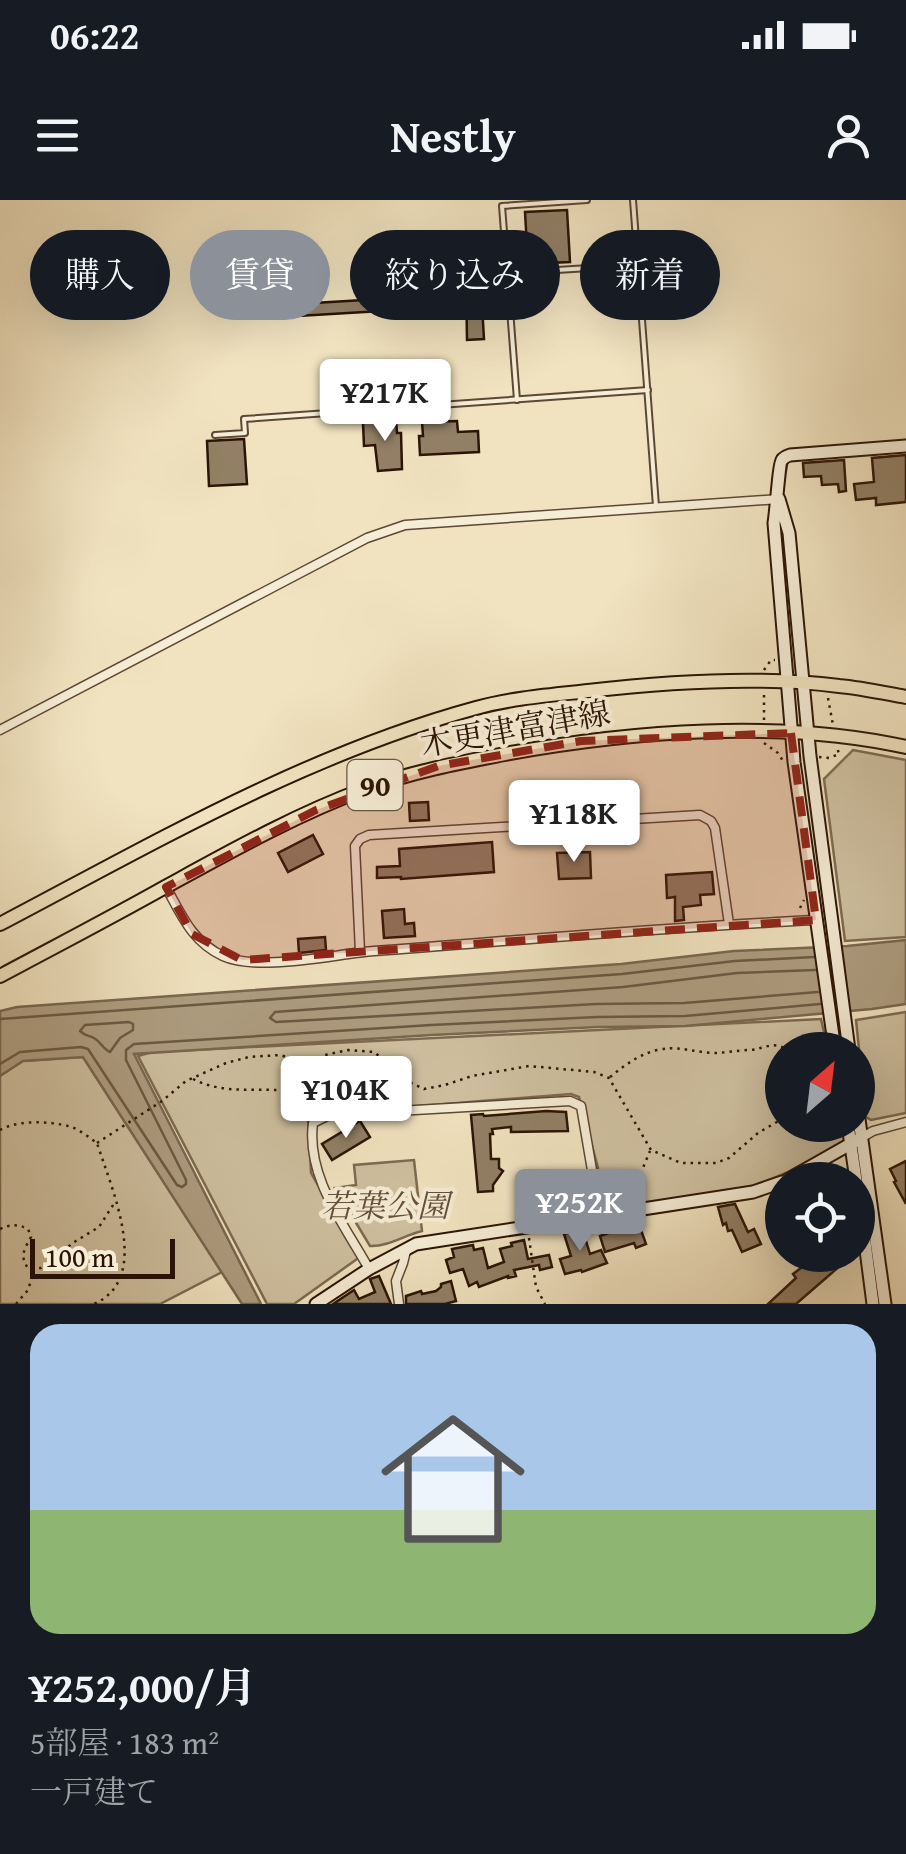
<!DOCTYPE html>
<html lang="ja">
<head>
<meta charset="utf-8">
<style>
  :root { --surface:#171b24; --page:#242831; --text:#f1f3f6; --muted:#9ea1a6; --line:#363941; --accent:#8c9099 }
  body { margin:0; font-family:"Gentium Book Plus","Noto Serif JP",serif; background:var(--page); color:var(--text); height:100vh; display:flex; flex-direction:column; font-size:38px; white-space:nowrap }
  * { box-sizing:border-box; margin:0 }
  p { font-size:32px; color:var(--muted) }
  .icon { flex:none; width:55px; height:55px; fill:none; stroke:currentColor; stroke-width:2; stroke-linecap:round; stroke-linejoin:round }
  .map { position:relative; height:1104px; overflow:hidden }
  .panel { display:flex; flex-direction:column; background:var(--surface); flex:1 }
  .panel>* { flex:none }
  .banner { position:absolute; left:30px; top:30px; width:848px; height:90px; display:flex; gap:20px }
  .needle { width:65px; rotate:28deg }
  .tools { position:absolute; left:765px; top:832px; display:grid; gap:20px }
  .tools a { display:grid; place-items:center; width:110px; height:110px; border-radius:50%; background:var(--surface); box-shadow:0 10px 40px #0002; font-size:50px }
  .scale { position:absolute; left:30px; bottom:25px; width:145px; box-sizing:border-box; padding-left:10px; border:5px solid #2b1405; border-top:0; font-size:28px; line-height:35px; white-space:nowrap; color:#2b1405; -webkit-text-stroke:8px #f6edd6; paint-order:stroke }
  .price { position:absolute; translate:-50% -85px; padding:0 22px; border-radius:10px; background:#fff; color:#222; font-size:32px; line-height:65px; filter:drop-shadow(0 2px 5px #0008) }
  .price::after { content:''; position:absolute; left:50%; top:60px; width:30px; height:22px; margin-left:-15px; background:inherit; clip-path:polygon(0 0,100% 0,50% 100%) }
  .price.selected { background:var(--accent); color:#fff }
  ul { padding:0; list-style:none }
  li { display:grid; align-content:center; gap:20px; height:530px; padding:0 30px }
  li+li { border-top:2px solid var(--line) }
  li span { display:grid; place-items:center; height:310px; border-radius:30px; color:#555 }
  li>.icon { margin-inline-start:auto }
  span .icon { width:180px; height:180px; fill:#fffc; stroke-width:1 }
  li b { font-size:42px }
  .tag { padding:0 35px; border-radius:45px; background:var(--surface); box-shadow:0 10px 40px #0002; font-size:35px; line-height:90px }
  .tag.selected { background:var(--accent); color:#fff }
  .status { display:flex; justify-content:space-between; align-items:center; height:70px; padding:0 50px; background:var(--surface); direction:ltr }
  .status svg { height:28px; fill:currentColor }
  header { display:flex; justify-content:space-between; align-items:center; height:130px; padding:0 30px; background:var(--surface); font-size:45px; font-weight:600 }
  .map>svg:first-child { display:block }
</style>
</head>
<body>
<div class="status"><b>06:22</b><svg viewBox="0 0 49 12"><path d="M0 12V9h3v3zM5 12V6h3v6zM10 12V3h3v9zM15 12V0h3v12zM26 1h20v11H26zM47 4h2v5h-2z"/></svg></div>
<header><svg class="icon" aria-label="menu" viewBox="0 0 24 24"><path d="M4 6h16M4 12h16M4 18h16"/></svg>Nestly<svg class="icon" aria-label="person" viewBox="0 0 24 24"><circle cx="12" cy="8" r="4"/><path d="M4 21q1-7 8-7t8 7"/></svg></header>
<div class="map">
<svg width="906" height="1104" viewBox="0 0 906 1104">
  <rect width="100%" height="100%" fill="#f1e3c0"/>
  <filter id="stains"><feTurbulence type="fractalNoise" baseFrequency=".002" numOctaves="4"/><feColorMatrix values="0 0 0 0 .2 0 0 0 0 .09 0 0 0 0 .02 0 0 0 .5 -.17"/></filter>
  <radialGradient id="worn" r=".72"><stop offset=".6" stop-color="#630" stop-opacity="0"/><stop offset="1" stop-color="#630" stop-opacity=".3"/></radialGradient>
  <g fill="#cfc0a0" stroke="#7d6a52" stroke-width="2.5">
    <polygon points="853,550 906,560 906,737 845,741 824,579"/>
    <polygon points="906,812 906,913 871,920 866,917 856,820"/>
    <polygon points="821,819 828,850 782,850 782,925 844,925 845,942 786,973 751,987 609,1009 579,897 571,894 308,915 311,973 358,1055 357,1059 294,1104 267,1104 138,856 152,852"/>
    <polygon points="83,857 222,1072 160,1104 0,1104 0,876 22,861"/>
    <path d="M 414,960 L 422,1031 C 405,1035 387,1047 370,1046 L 335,988 L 356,985 L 354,965 Z"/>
  </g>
  <polygon fill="#ae9d80" stroke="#7a664f" stroke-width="2.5" points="906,740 906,804 872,809 685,826 598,827 432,835 134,854 261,1104 242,1104 83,857 23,861 0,876 0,811 17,807 621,764 734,751 847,746"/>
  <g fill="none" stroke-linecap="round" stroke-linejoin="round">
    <g stroke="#6c5842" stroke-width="2.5">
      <polyline points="815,770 737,773 623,787 275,812 270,818 276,822 596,804 684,803 818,792"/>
      <polyline points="0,819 622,774 735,761 814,757"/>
      <path d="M 129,822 L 133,824 L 133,830 L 120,838 L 110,852 C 103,849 101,842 94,838 C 88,835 85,836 80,831 L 85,825 Z"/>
      <polyline points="0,864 20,852 81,847 88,849 177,985 182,987 186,984 186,980 126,860 126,850 134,844 431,825 597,817 685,816 820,804"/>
    </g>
  </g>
  <g fill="#928066" stroke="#2b1405" stroke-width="2.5">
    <polygon points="567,10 570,62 528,64 525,12"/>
    <polygon points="466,76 485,76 487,104 482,105 484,139 467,140"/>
    <polygon points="430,96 431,108 265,118 264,106"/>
    <polygon points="396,219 397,233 401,233 402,269 378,271 375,245 364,246 363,223"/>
    <polygon points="457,221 458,232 478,231 479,252 420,255 419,236 423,236 422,222"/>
    <polygon points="244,239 247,284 209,286 207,241"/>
    <polygon points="906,255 906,302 876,305 876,298 856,300 854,284 874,282 872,258"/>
    <polygon points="844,260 846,291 839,292 838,284 822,285 821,276 804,277 803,263"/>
    <polygon points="428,602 429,620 410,621 409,603"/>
    <polygon points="313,635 323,654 288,672 278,653"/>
    <polygon points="492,642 494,672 401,679 401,677 377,678 377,667 400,666 399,649"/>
    <polygon points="590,652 591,678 559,679 557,653"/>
    <polygon points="712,672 714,694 700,695 701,705 683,707 684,720 675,721 675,697 667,698 666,675"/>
    <polygon points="404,709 405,724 414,723 415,736 384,738 382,711"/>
    <polygon points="325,737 326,750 299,753 298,739"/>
    <polygon points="546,911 566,912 568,931 511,932 511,927 492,929 493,934 490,934 491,959 499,959 499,968 503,971 493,985 493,991 478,992 471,915 483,914 484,916"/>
    <polygon points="360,921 370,937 332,960 322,944"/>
    <polygon points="906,961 906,1004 894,982 896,981 890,969"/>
    <polygon points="735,1004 748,1032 754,1029 761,1044 742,1052 732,1030 728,1031 726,1023 723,1025 718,1007"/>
    <polygon points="637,1019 646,1044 636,1048 634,1043 605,1052 600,1036 614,1031 613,1029"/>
    <polygon points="582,1028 590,1054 601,1050 607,1063 582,1072 581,1070 565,1074 560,1059 571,1056 564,1034"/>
    <polygon points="524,1040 528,1059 549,1055 552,1067 540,1070 539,1065 514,1070 516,1076 508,1078 508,1076 479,1087 477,1082 469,1086 463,1069 450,1073 446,1060 454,1057 452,1049 473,1045 474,1050 483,1048 488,1068 504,1062 500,1049 512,1046 511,1043"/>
    <polygon points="818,1055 832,1055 841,1065 796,1104 768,1104 796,1078 793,1074"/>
    <polygon points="379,1076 391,1104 333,1104 354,1090 359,1099 375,1092 370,1079"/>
    <polygon points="451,1081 456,1101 445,1104 406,1104 406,1096 421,1091 422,1094 436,1091 441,1087 441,1084"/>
  </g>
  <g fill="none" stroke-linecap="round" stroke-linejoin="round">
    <g stroke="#5c4834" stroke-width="8">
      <g id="lane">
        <polyline points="633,0 656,306"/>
        <polyline points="508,73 638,65"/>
        <polyline points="517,200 502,6 587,0"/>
        <polyline points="215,235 245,233 244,219 648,190"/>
      </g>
    </g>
    <g stroke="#5c4834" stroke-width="11">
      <g id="street">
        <polyline points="0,530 367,338 405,325 779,299"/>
        <path d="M 166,687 C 181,714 192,742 223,756 C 258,772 335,754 374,751 C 522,740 669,727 816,720"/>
        <polyline points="360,752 355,646 360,639 369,635 700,615 711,621 715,628 729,724"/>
        <polyline points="861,938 873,931 906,922"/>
        <path d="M 369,1069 C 344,1024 306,977 313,923 L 329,915 L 570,901 L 581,906 L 600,1017"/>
        <polyline points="399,1104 396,1081 403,1063 406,1051"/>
      </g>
    </g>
    <g stroke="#2b1405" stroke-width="15">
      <g id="secondary">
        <polyline points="779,299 789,333 810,556 849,850"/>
        <path d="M 835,850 L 794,562 L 774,323 C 776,312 779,263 782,260 C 784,257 787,256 790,255 L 906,246"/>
        <polyline points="858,912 885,1104"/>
        <polyline points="848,925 856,980"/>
        <polyline points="787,980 861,938"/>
        <polyline points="858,988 873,1104"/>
        <polyline points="316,1104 369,1069 416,1044 753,992 782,982"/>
      </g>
    </g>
    <g stroke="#2b1405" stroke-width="16">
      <g id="primary">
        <path d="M 0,724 C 154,643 307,554 476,508 C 512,498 551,495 588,491 C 666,482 762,476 839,486 C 861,488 884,493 906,497"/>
        <path d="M 0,776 C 56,746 112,717 167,686 C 231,651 297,614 365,589 C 411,572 458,563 505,554 C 631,531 780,519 906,547"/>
      </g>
    </g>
    <g stroke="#2b1405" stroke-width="2.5" stroke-dasharray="2.5 5" stroke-linecap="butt">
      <polyline points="764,470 771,460 775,460"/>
      <polyline points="828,498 833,525"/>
      <polyline points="764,520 764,493"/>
      <polyline points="764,543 778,553 783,561"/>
      <polyline points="819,557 829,558 839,554 837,547"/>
      <polyline points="800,708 804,700"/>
      <path d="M 610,877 C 625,865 638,855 657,850 C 675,846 686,850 703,852 C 718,855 736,850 750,850 C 765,849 773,840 787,850"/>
      <path d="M 193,879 C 220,893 249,889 278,890 C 299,891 319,895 340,891 C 361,888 380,879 401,878"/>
      <polyline points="289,891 299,862"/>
      <polyline points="314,895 314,912"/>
      <path d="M 0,930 C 17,920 48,921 68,926 C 78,928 88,937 97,943 C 111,988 153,1078 94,1104"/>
      <polyline points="97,943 162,901 186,881 226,863 249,857 280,855 299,861 314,861 325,855 348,850 374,852 393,867 401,878 424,889 445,885 472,876 529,866 594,872 609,878 651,950 681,963 716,963 729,958 758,933 782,919"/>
      <polyline points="642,996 640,975 650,951"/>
      <path d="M 0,1029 C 11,1024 18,1024 28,1029 L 31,1037 C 25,1048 19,1056 28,1068 L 41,1068 L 57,1060 L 71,1044 L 99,1027 L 115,1002"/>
      <polyline points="529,1038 536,1087 545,1104"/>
      <polyline points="16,1104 28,1090 34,1071"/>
    </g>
    <use href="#lane" stroke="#f6edd6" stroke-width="4"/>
    <use href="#street" stroke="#f6edd6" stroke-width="8"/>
    <use href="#secondary" stroke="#f6edd6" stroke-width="11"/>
    <use href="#primary" stroke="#f1e3c0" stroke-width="12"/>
  </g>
  <path fill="#8f2418" fill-opacity="0.2" stroke="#8f2418" stroke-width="8" stroke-dasharray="20 12" stroke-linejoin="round" d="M 791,533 L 816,720 L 242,760 L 192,734 L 166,687 L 316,610 L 438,566 L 581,541 Z"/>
  <g text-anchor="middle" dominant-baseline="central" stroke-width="8" stroke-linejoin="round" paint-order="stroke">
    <rect fill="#f6edd6" stroke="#685544" stroke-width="2.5" x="347.5" y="560" width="55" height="50" rx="8"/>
    <g font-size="30" font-weight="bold" fill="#2b1405">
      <text x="375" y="585">90</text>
    </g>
    <g font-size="32" fill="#2b1405" stroke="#f6edd6">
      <text transform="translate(515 528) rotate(-10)">木更津富津線</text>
    </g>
    <g font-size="32" font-style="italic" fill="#64503b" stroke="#f6edd6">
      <text x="385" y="1005">若葉公園</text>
    </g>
  </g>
  <rect width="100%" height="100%" filter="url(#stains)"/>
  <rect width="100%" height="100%" fill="url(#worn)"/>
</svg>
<div class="tools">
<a><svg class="needle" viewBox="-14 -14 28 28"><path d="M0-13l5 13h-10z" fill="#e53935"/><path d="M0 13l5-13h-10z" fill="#9ea1a6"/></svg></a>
<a><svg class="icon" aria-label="locate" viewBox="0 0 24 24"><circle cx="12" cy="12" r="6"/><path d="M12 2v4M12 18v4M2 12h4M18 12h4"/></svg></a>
</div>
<div class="scale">100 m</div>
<b class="price" style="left:385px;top:244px">¥217K</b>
<b class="price" style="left:574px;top:665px">¥118K</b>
<b class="price" style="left:346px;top:941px">¥104K</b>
<b class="price selected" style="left:580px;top:1054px">¥252K</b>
<div class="banner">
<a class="tag">購入</a>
<a class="tag selected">賃貸</a>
<a class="tag">絞り込み</a>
<a class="tag">新着</a>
</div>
</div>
<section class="panel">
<ul>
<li><span style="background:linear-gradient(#a9c7e8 60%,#8fb573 0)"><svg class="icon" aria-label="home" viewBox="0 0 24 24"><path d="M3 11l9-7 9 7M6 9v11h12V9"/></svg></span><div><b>¥252,000/月</b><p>5部屋 · 183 m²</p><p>一戸建て</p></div></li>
</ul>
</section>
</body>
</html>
